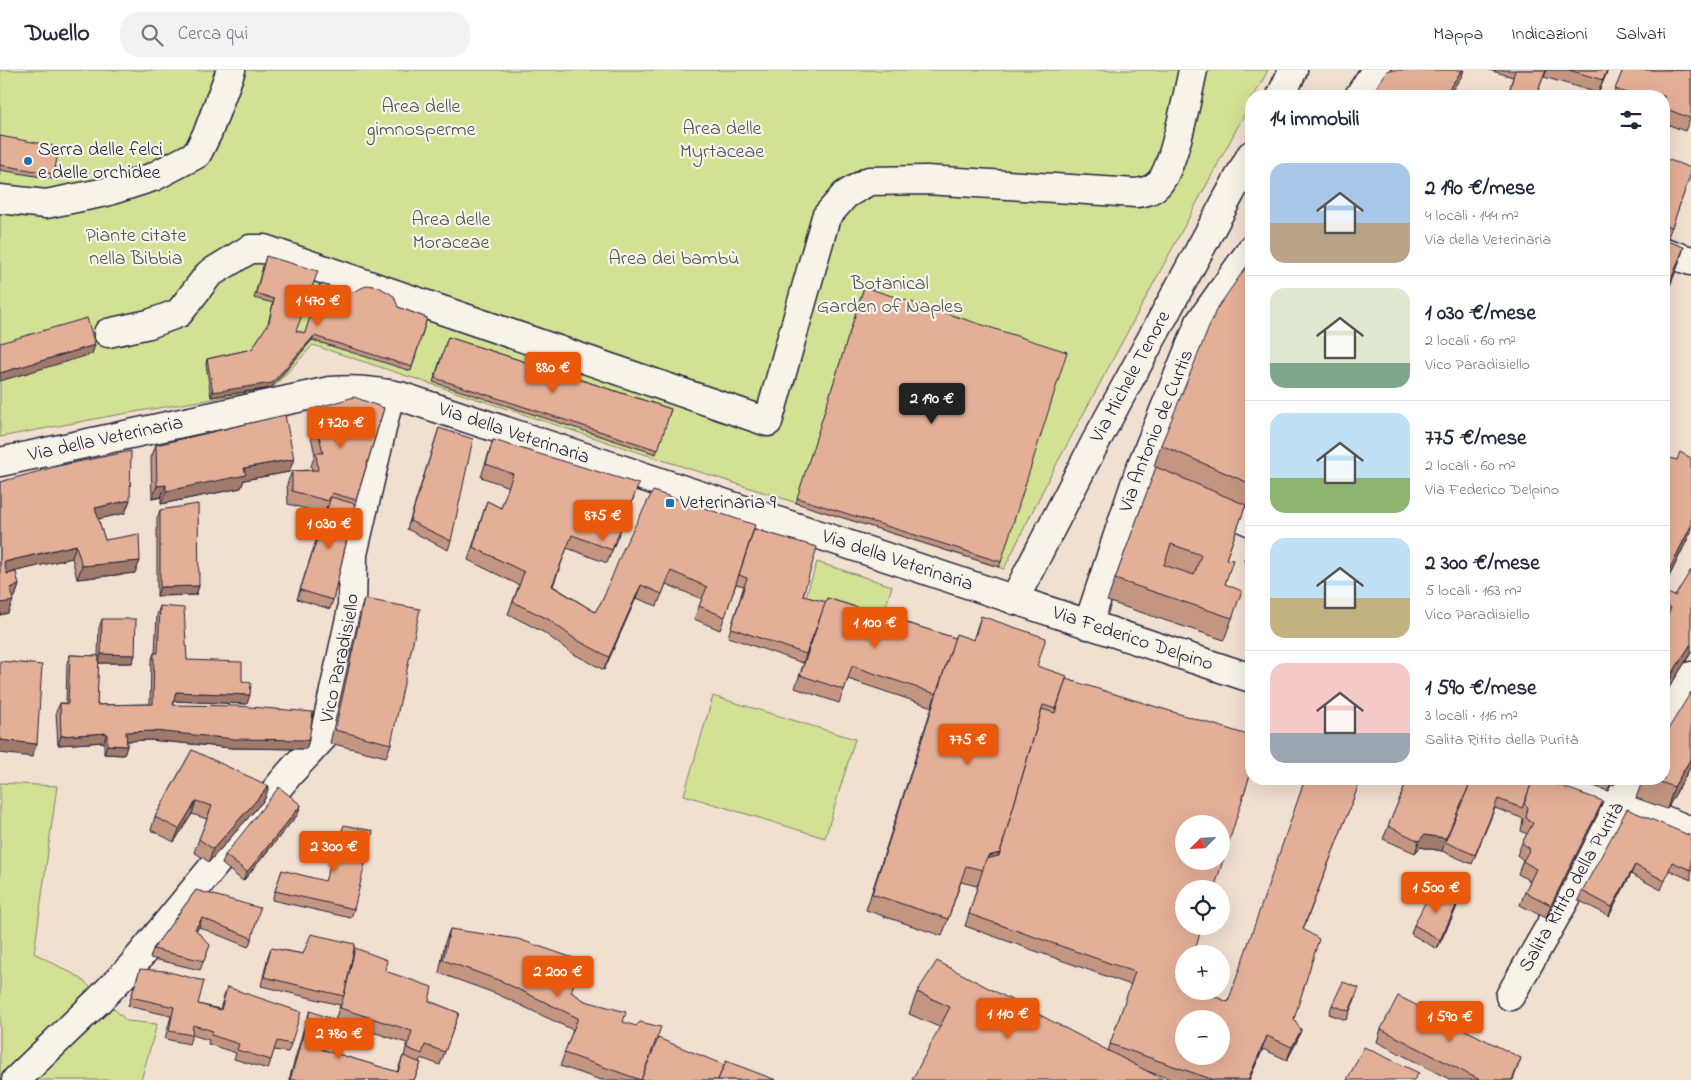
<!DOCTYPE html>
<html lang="it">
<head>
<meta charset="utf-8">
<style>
  :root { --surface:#fff; --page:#f2f2f3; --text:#1f2937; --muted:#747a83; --line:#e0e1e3; --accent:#ea580c }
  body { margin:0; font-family:"Indie Flower",sans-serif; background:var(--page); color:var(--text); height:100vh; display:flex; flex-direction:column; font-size:19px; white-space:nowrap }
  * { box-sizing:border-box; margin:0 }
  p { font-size:16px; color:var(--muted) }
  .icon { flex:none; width:28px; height:28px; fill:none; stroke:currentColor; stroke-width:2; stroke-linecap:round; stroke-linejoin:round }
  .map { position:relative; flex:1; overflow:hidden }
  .sheet { position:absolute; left:1245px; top:20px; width:425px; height:695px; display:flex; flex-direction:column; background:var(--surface); border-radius:20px; box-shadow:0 5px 20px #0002 }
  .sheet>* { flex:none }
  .needle { width:32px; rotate:246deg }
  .tools { position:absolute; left:1175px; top:745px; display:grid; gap:10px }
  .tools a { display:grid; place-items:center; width:55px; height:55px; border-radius:50%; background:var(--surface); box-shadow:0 5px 20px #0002; font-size:25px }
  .price { position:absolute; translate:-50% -42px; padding:0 11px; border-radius:5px; background:var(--accent); color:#fff; font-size:16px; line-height:32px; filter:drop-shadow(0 1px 2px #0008) }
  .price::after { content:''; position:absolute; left:50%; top:30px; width:15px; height:11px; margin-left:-8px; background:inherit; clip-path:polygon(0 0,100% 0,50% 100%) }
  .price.selected { background:#222; color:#fff }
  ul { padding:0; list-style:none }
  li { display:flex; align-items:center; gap:15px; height:125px; padding:0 25px }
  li+li { border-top:1px solid var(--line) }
  li span { display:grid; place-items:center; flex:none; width:140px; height:100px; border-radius:15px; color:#555 }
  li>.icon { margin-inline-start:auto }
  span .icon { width:60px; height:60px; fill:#fffc; stroke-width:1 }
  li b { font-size:21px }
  h2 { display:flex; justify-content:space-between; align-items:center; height:60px; padding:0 25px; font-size:21px }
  header { display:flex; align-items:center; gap:30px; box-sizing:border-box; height:70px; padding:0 25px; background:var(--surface); border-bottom:1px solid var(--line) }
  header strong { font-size:24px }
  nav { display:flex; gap:28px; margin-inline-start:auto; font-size:18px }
  .search { width:350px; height:45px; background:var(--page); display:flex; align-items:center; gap:12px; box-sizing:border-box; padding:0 18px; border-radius:20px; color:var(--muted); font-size:19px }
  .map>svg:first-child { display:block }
</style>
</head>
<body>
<header>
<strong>Dwello</strong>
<div class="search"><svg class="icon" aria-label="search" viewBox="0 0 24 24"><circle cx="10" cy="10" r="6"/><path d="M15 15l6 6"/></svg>Cerca qui</div>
<nav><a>Mappa</a><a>Indicazioni</a><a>Salvati</a></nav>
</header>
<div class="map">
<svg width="1691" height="1010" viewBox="0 0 1691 1010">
  <rect width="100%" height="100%" fill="#f1dfd0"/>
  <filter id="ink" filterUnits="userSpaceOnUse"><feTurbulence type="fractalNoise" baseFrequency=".02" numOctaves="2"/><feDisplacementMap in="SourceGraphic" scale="10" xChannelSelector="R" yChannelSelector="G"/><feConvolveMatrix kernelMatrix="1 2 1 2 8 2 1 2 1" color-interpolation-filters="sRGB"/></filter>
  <g filter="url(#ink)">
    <g fill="#d3e195" stroke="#7a8268">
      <polygon points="0,0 1268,0 1254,26 1251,26 1251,32 1048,410 1004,499 659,389 313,275 272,319 116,345 0,367"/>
      <polygon points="817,492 892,516 881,553 805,529"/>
      <polygon points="713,626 855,669 825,768 684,725"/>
      <polygon points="0,713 57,716 34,883 79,907 127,951 157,954 141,1010 0,1010"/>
    </g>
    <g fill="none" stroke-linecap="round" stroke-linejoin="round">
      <g stroke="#22223b" stroke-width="31">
        <g id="minor">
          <polyline points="1281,26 1293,0"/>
          <polyline points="1359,26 1376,0"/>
          <polyline points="0,129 46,134 106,122 153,107 197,84 208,62 231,0"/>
          <polyline points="1664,182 1691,191"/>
          <path d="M 108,263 L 149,254 L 179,243 L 209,204 L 250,179 L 264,179 L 768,352 L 826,147 L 845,125 L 869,111 L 926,110 L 1136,123 C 1144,122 1151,121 1157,115 C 1173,103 1188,23 1193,0"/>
          <path id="s1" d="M 0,392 L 330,321 C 358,319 373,321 400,326 L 1251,608"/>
          <polyline points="1207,432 1251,452"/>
          <path id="s2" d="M 1014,530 L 1095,373 L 1251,85"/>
          <path id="s3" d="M 1088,555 L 1139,402 L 1200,252 L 1251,180"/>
          <polyline points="1664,653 1691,606"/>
          <polyline points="1552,709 1622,733 1691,761"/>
          <path id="s4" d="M 1510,926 L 1634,709"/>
          <path id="s5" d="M 16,1010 L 99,930 L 131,897 L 289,704 L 324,666 L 352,539 L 353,484 L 390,324"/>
        </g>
      </g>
      <use href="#minor" stroke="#f7f3e8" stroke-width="28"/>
    </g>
    <g fill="#c49682" stroke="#22223b">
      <polygon points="1489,0 1546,0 1536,26 1508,26 1513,7"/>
      <polygon points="1547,0 1608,0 1598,23 1544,7"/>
      <polygon points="1623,0 1691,0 1691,46 1685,61 1664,53 1664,26 1613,26"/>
      <polygon points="0,66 54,104 53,109 0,100"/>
      <polygon points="1664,88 1691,103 1667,170 1664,169"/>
      <polygon points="266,186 296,261 305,263 398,237 427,248 411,301 312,270 271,318 211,327 206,294 207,289 252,279 268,254 273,233 254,228"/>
      <polygon points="1251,190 1251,440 1245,437 1226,489 1225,514 1234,543 1224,570 1107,531 1156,398 1154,396 1161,375"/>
      <polygon points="864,217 1001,492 999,497 796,433"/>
      <polygon points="448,267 671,339 656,384 433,312"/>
      <polygon points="384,338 355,434 333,530 330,539 297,529 327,436 324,444 288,434 287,414 292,401 312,400 311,396 315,385 308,352 313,339"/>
      <polygon points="439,358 451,471 448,480 407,459"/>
      <polygon points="493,370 634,427 607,493 567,478 553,516 595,542 603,529 754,459 803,526 826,532 803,593 728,567 744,516 736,514 720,560 694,549 702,529 666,514 657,536 636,528 604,600 570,582 543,562 508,544 519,515 468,490 487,431 501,438 509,417 481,407"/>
      <polygon points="156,375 289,402 244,410 241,418 161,434 161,427 152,429 151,388"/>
      <polygon points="1664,386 1691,462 1664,517"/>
      <polygon points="0,412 130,430 125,443 98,449 105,470 135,503 77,509 72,488 7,503 19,515 15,527 12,528 8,543 0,545"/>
      <polygon points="160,440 199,516 196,525 157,526 157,449"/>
      <polygon points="1251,471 1251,494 1244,491"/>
      <polygon points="1664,522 1691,583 1665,624 1664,624"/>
      <polygon points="827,528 955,568 973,570 981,546 1037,596 1066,609 1184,884 1184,921 1227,932 1358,716 1303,860 1294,949 1301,960 1296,973 1287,990 1263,979 1249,1010 1173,1010 1147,1001 939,957 909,944 917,922 1108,981 1131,915 965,856 980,809 977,816 961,812 942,866 866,840 935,627 932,637 848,609 839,633 795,618"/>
      <polygon points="364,529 391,674 386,687 330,673 360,542"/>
      <polygon points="160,536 187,590 242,611 247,634 174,631 173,635 309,670 306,679 232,678 150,670 127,671 127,676 124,685 104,684 104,672 58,675 56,642 60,633 66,633 67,593 70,585 98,586 99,558 102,549 135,585 132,593 98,593 97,635 150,634 151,592 154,583 155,583 157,545"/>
      <polygon points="192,680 265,729 209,792 194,782 207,749 192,744 174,772 151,760 155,747"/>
      <polygon points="1691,696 1667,739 1636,728 1643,709 1664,709"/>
      <polygon points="1408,709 1598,744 1546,848 1520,835 1525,822 1530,811 1518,804 1523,790 1517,785 1522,773 1527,764 1521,761 1523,749 1519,747 1495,738 1472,794 1442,781 1420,777 1415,783 1383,769"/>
      <polygon points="1573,709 1614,709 1608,721"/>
      <polygon points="301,735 298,744 243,811 222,794 225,785"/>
      <polygon points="1691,766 1691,810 1669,800 1661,820 1631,804 1609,846 1578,830 1582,821"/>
      <polygon points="282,800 354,839 351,848 272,830"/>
      <polygon points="196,820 252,868 248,877 199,857 196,861 210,875 200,900 150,888 153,879"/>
      <polygon points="1458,832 1455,841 1437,879 1411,864 1414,855"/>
      <polygon points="450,859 571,922 585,931 623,952 643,1006 724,995 776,1010 601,1010 560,996 573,960 497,924 439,903 445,872"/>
      <polygon points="271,878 303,884 353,883 385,901 429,931 459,943 440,995 421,988 419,992 421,993 414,1010 289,1010 305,954 310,941 321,979 397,1002 403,986 404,987 407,973 335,950 340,935 261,916 268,886"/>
      <polygon points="140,899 198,934 220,939 227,917 291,974 288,982 274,980 268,999 234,989 236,983 208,974 209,970 192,965 189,974 165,969 171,946 128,936"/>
      <polygon points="1356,927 1346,950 1329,944 1332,935"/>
      <polygon points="1381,959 1521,988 1513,1010 1451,1010 1377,972"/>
    </g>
    <g fill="#a07a6a" stroke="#22223b">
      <polygon points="1462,0 1464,0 1462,6 1448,26 1444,26"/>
      <polygon points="1607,0 1608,0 1598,23 1603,10"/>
      <polygon points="1684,177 1677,199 1664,230 1664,227"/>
      <polygon points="314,266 312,270 271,318 211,327 213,322"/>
      <polygon points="95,275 92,284 0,311 0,303"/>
      <polygon points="294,389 289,402 244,410 241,418 161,434 166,421 244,398"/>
      <polygon points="166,415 161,427 152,429 157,416"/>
      <polygon points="130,430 125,443 90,451 95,438"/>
      <polygon points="1691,456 1691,462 1664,517 1670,498"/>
      <polygon points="76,475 72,488 0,505 4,492"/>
      <polygon points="140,491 135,503 77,509 82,496"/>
      <polygon points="19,515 15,527 5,531 10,518"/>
      <polygon points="641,515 636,528 604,600 609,587"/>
      <polygon points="199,516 196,525 157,526 160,517"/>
      <polygon points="13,531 8,543 0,545 0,533"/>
      <polygon points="1691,574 1691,583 1665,624 1673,602"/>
      <polygon points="101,584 135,585 132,593 98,593"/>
      <polygon points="176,622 250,625 247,634 173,631"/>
      <polygon points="154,661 309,670 306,679 232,678 150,670 123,671 126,662"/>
      <polygon points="107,663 104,672 58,675 61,666"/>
      <polygon points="0,670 37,674 32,687 0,683"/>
      <polygon points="107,675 127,676 124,685 104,684"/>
      <polygon points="1691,688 1691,696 1667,739 1674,717"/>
      <polygon points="1612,709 1614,709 1608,721"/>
      <polygon points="269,716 265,729 209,792 213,779"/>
      <polygon points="196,731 192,744 174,772 179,759"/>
      <polygon points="1603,731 1598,744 1546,848 1551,835"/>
      <polygon points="301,735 298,744 243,811 247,802"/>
      <polygon points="1424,765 1446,768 1442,781 1420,777 1415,783 1419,771"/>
      <polygon points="1000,783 994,799 982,802 988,786"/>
      <polygon points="1635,795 1631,804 1609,846 1612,837"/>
      <polygon points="1458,832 1455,841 1437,879 1440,870"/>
      <polygon points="202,848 199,857 191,868 195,859"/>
      <polygon points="1301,960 1296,973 1287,990 1292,977"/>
      <polygon points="1267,966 1249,1010 1248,1010"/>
    </g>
    <g fill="#e4af97" stroke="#22223b" fill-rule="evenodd">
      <polygon points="1388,0 1462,0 1444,26 1370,26"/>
      <polygon points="1515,0 1546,0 1536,26 1508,26"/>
      <polygon points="1569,0 1607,0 1603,10"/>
      <polygon points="1623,0 1691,0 1691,45 1690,48 1664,38 1664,26 1634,26 1615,19"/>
      <polygon points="0,66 59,77 54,104 0,95"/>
      <polygon points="1664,88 1691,98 1691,103 1672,157 1664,155"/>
      <polygon points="1664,170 1684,177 1664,227"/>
      <polygon points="266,186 318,201 296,261 305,263 320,214 353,222 368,215 379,217 394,226 398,237 427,248 412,297 314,266 272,313 213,322 207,289 252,279 269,252 274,229 256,223"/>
      <polygon points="1251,190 1251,414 1161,375 1216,240"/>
      <polygon points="864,217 1067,282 1001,492 797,428"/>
      <polygon points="87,248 95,275 0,303 0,273"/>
      <polygon points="448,267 671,339 658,380 435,308"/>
      <polygon points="354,327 384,338 356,430 332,423 328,431 292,421 292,401 318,400 316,383 323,383 313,339"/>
      <polygon points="285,345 294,389 244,398 246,405 166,421 166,415 157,416 156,375"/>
      <polygon points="439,358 473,369 451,471 410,451"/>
      <polygon points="493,370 639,414 612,480 572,465 552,516 595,542 603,529 624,477 653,421 755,455 725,547 699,536 707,517 671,501 662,524 641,515 609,587 575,569 548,549 513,532 524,502 473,477 487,431 501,438 513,404 486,394"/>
      <polygon points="131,381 130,430 95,438 105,470 139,464 140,491 82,496 76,475 4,492 7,504 16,502 19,515 10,518 13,531 0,533 0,412 58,396"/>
      <polygon points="1680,382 1691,388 1691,456 1670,498 1664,496 1664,386 1677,390"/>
      <path d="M 1156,397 L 1246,435 L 1226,489 L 1233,490 L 1225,514 L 1242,521 L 1232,548 L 1115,509 ZM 1171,474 L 1201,485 L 1194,505 L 1164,495 Z"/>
      <polygon points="331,427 355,434 333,530 300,520"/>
      <polygon points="198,434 199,516 160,517 160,440"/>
      <polygon points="754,459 817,477 803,526 826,532 806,584 731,558 747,508 739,505"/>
      <polygon points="1691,500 1691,574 1673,602 1664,598 1664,552 1665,552 1671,538 1664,535 1664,522 1675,526"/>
      <polygon points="827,528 955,568 936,624 852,596 844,620 800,605"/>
      <polygon points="364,529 420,539 391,674 335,660"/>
      <polygon points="160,536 184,538 187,590 242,592 242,611 251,613 250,625 176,622 173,635 237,636 313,642 309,670 235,669 154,661 126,662 127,676 107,675 107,663 61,666 60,633 68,634 70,585 99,586 97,635 153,634 154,583 158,583"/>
      <polygon points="981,546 1046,568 1037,596 1067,606 1056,639 1043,635 1000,783 988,786 983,800 966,796 948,849 872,824 956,564 974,570"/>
      <polygon points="102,549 136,549 135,585 101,584"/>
      <polygon points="0,591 42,595 37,674 0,670"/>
      <path d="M 1066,609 L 1251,666 L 1251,702 L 1214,819 L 1184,819 L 1184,856 L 1202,856 L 1194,884 L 1184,884 L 1184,921 L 1201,921 L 1228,932 L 1305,709 L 1361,709 L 1303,859 L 1319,869 L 1294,949 L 1301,960 L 1292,977 L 1267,966 L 1248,1010 L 1214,1010 L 1110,974 L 1135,902 L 969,844 L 986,789 L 999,786 L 1000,783 L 1042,639 L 1055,643 ZM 1184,754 L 1221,754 L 1221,791 L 1184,791 ZM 1184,949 L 1221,949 L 1221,986 L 1184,986 Z"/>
      <polygon points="1691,622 1691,688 1674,717 1652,709 1664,709 1664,666"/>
      <polygon points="192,680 269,716 213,779 199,769 212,736 196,731 179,759 155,747"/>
      <polygon points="1408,709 1472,709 1446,768 1424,765 1419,771 1388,756"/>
      <polygon points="1472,709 1528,709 1533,710 1522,738 1498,729 1475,785 1445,772"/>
      <polygon points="1533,709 1541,709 1603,731 1551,835 1525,822 1536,799 1523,791 1530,779 1522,773 1533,753 1526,748 1528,737 1524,734"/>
      <polygon points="279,717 301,735 247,802 225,785"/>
      <polygon points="1627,739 1691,766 1691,800 1672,792 1665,811 1635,795 1612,837 1582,821"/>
      <polygon points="344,755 373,761 354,839 275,821 282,800 325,811"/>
      <polygon points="1432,819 1458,832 1440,870 1414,855"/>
      <polygon points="196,820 260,838 252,868 202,848 195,859 210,875 204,891 153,879"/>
      <polygon points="450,859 518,869 582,891 571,922 585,931 626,942 623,952 636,956 640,952 661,957 641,1010 564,983 578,948 501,911 443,890"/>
      <polygon points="311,864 355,874 344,926 264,907 271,878 303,884"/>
      <polygon points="355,878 387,890 385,901 432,917 429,931 459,943 445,982 425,975 422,984 407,978 412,961 340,938 345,922"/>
      <polygon points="937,891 1164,1010 912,1010 950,937 917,922"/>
      <polygon points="140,899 165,901 204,911 198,934 221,940 227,917 301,942 291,974 277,971 271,990 237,980 239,974 211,965 213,961 193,955 192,965 169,961 174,937 131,927"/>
      <polygon points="1343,912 1359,918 1349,941 1332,935"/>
      <polygon points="1398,926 1521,988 1512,1010 1480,1010 1381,959"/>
      <polygon points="310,941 332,949 321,979 398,1002 403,986 421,993 414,1010 290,1010"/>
      <polygon points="658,968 724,995 718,1010 641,1010"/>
      <polygon points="1364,977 1419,1003 1414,1010 1347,1010"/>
      <polygon points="726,991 776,1010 718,1010"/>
    </g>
  </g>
  <g fill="#1f6fb2" stroke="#f7f3e8" stroke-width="2">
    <circle cx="28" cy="91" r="5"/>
    <rect x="665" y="428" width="10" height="10" rx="2.5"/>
  </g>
  <g text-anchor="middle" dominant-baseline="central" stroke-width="4.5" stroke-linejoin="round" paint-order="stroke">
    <g font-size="20" fill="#4e5252" stroke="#f7f3e8">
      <text x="421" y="37">Area delle<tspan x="421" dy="23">gimnosperme</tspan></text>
      <text x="722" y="59">Area delle<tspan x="722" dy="23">Myrtaceae</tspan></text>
      <text x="451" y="150">Area delle<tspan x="451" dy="23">Moraceae</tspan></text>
      <text x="136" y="166">Piante citate<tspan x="136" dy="23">nella Bibbia</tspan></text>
      <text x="674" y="189">Area dei bambù</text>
      <text x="890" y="214">Botanical<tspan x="890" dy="23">Garden of Naples</tspan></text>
    </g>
    <g font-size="20" fill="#22223b" stroke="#f7f3e8" text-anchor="start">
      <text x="38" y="80">Serra delle felci<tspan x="38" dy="23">e delle orchidee</tspan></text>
      <text x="680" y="433">Veterinaria 9</text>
    </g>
    <g font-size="20" fill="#22223b" stroke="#f7f3e8">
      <text stroke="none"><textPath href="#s2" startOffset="252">Via Michele Tenore</textPath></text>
      <text stroke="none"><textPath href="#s3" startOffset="206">Via Antonio de Curtis</textPath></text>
      <text stroke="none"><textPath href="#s1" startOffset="528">Via della Veterinaria</textPath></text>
      <text stroke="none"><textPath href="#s1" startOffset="108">Via della Veterinaria</textPath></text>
      <text stroke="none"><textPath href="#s1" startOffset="932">Via della Veterinaria</textPath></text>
      <text stroke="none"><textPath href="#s1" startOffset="1180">Via Federico Delpino</textPath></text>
      <text stroke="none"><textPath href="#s5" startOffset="542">Vico Paradisiello</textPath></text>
      <text stroke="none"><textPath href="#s4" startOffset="125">Salita Ritito della Purità</textPath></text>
    </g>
  </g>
</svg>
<div class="tools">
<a><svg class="needle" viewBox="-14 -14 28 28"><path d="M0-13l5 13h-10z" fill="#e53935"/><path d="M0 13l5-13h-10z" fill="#747a83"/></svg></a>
<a><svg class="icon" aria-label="locate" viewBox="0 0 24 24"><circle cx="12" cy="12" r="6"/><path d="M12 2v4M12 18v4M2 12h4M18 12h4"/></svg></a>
<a>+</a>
<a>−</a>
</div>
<b class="price" style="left:318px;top:257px">1 470 €</b>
<b class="price" style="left:553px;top:324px">880 €</b>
<b class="price selected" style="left:932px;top:355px">2 190 €</b>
<b class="price" style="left:341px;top:379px">1 720 €</b>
<b class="price" style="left:603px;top:472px">875 €</b>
<b class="price" style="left:329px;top:480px">1 030 €</b>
<b class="price" style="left:875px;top:579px">1 100 €</b>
<b class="price" style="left:968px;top:696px">775 €</b>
<b class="price" style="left:334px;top:803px">2 300 €</b>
<b class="price" style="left:1436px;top:844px">1 500 €</b>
<b class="price" style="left:558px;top:928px">2 200 €</b>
<b class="price" style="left:1008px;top:970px">1 110 €</b>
<b class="price" style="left:1450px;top:973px">1 590 €</b>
<b class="price" style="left:339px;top:990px">2 780 €</b>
<section class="sheet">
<h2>14 immobili<svg class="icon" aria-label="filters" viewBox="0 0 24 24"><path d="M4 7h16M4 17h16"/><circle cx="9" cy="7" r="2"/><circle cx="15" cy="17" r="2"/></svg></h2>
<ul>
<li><span style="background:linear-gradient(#a9c7e8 60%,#b9a48a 0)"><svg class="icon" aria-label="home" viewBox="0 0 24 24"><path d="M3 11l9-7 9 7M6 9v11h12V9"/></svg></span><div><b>2 190 €/mese</b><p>4 locali · 144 m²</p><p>Via della Veterinaria</p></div></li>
<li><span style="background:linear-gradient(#dfe7d0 75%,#7fa58c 0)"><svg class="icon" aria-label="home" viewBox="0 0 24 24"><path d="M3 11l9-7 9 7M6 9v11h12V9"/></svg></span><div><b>1 030 €/mese</b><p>2 locali · 60 m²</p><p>Vico Paradisiello</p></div></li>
<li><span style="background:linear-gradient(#bfe0f5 65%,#8fb573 0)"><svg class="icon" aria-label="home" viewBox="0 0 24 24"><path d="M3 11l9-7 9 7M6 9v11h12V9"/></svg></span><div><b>775 €/mese</b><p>2 locali · 60 m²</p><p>Via Federico Delpino</p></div></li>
<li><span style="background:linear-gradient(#bfe0f5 60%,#c2b280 0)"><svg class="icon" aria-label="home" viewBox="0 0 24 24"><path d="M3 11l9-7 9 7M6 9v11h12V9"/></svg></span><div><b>2 300 €/mese</b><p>5 locali · 163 m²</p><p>Vico Paradisiello</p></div></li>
<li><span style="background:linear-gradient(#f6c9c9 70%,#9aa5b1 0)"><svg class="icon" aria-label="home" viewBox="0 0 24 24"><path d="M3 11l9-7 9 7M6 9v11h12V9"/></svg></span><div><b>1 590 €/mese</b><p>3 locali · 116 m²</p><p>Salita Ritito della Purità</p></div></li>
</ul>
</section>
</div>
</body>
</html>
